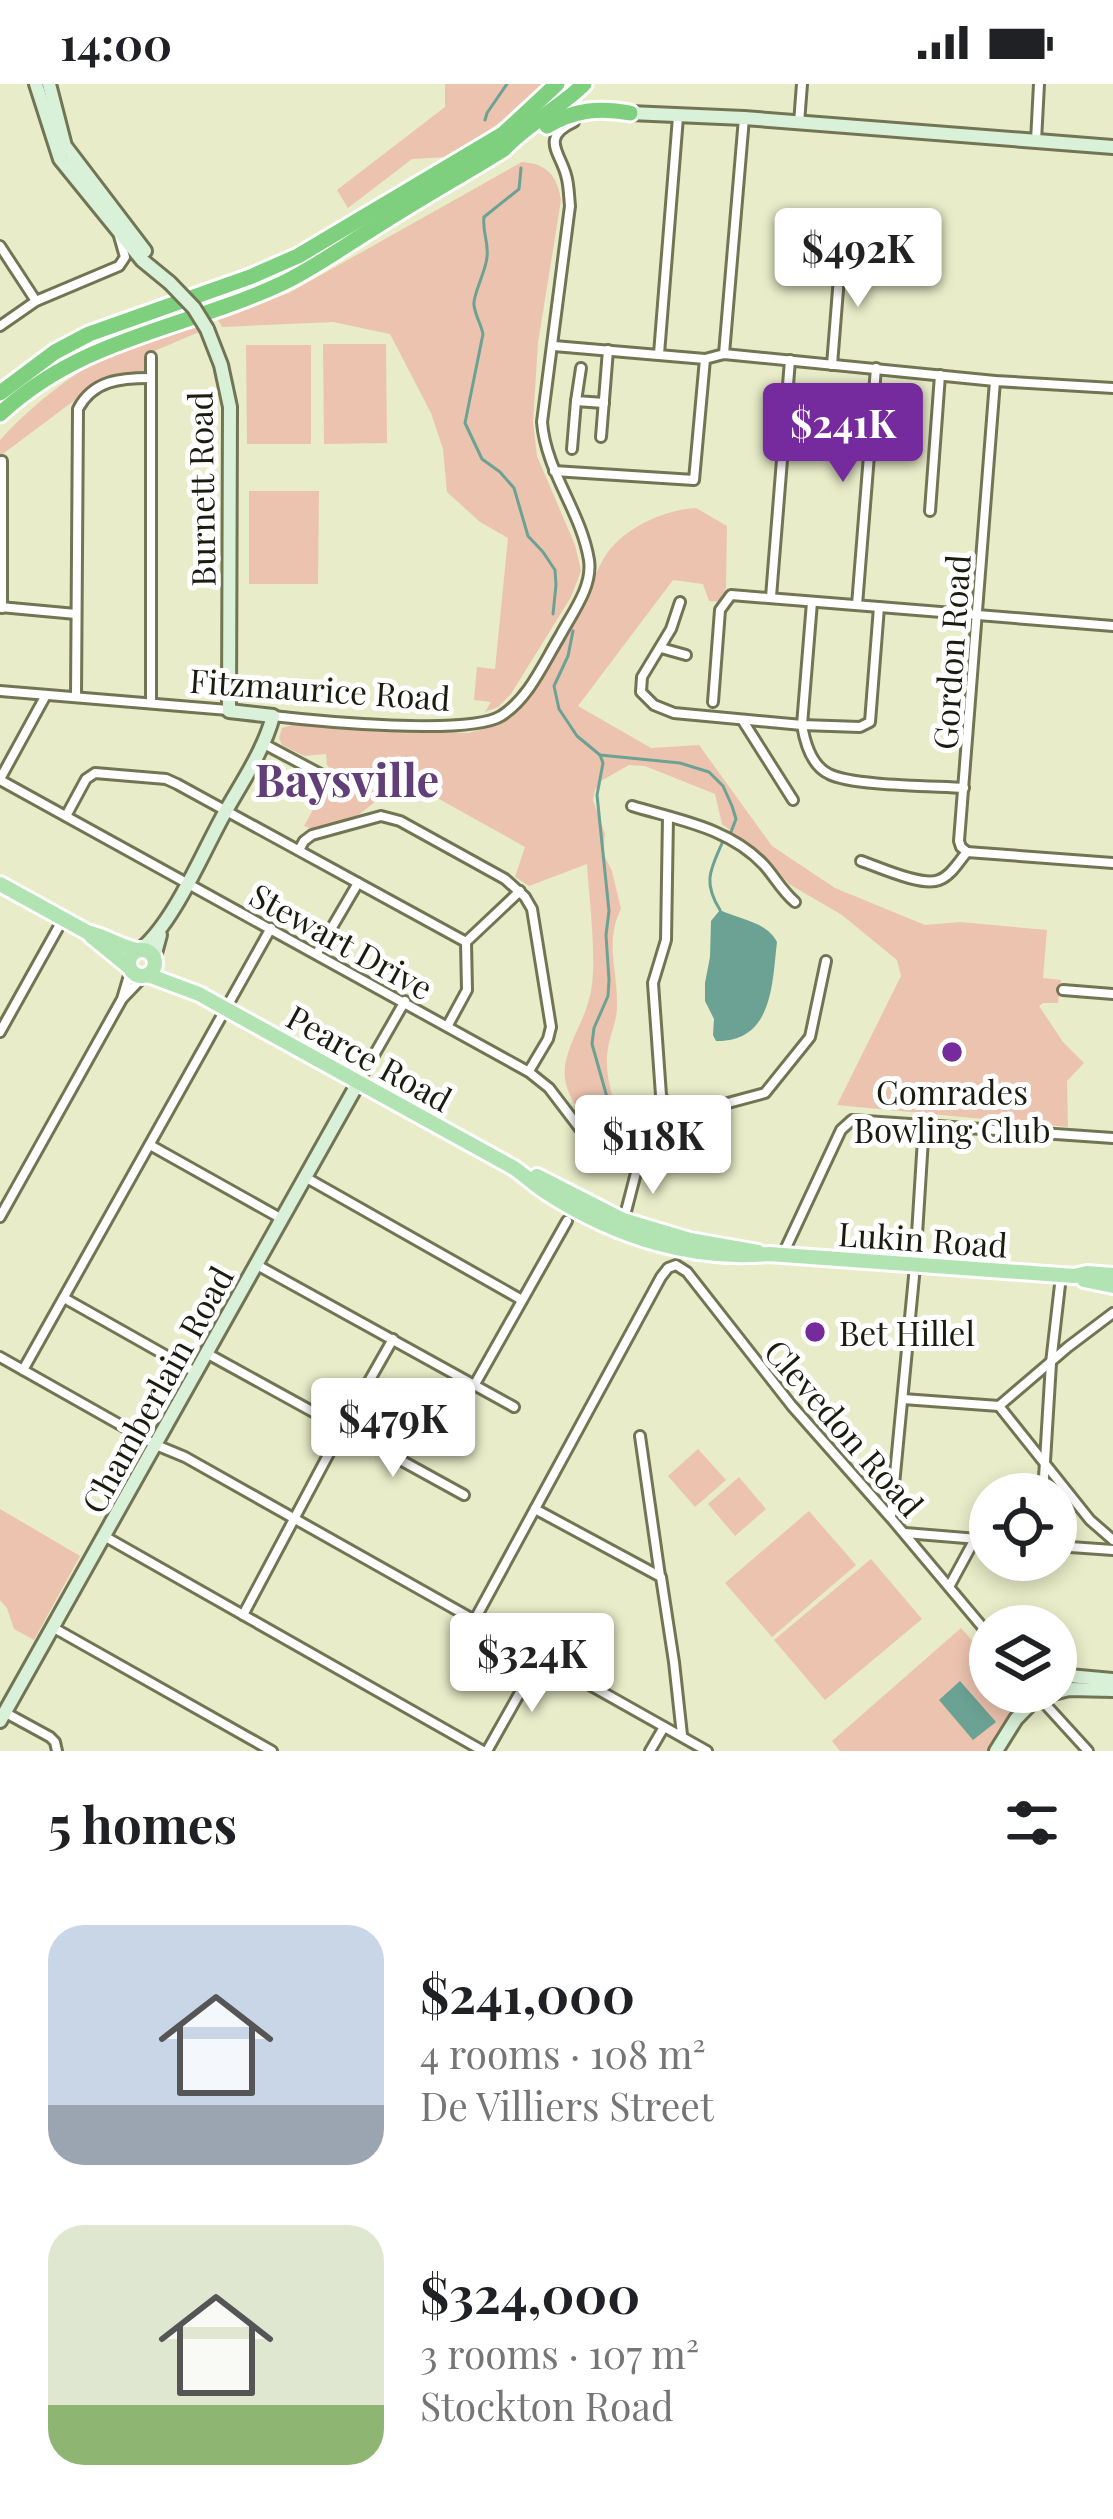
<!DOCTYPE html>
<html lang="en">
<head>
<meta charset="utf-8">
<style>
  :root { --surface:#fff; --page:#f2f2f2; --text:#202124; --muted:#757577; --accent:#752b9d }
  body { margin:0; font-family:"Playfair Display",serif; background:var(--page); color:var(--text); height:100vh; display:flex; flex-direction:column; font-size:45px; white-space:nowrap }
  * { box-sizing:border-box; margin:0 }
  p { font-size:39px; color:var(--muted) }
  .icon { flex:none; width:66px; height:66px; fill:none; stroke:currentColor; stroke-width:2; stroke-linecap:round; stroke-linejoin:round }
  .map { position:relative; height:1667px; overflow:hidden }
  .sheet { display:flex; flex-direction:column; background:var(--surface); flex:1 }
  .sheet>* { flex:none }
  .buttons { position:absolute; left:969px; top:1389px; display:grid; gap:24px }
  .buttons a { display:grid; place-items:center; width:108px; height:108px; border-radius:50%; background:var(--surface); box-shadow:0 6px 18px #0003; font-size:60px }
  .price { position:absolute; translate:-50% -102px; padding:0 27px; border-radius:12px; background:#fff; color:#222; font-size:39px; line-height:78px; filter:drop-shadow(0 3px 6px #0008) }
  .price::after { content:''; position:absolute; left:50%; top:72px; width:36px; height:27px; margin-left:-18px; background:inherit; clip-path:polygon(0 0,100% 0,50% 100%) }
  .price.current { background:var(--accent); color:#fff }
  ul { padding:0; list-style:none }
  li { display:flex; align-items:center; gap:36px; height:300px; padding:0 48px }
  li span { display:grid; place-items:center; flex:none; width:336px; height:240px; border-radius:36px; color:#555 }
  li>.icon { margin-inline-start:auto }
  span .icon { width:144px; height:144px; fill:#fffc; stroke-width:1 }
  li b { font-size:51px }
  h2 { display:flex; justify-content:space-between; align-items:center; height:144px; padding:0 48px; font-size:51px }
  .status { display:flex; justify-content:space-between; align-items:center; height:84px; padding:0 60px; background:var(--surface); direction:ltr }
  .status svg { height:33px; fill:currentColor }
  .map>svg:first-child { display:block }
</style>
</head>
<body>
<div class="status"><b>14:00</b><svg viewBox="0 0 49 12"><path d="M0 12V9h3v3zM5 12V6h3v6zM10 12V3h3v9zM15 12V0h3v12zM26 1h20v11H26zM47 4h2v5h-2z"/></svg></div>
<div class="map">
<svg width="1113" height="1667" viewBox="0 0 1113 1667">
  <rect width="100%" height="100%" fill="#e8ecc8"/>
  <g fill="#ecc3af">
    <polygon points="445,0 550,0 539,13 448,73 412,75 348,124 337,106 445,23"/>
    <path d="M 522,78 C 547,80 557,91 561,116 L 538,259 L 533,338 L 537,372 L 575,461 L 581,487 L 571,513 L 511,610 L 498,623 L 485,628 L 491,618 L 474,616 L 477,583 L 495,585 L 508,454 L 480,438 L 447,408 L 443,365 L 431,329 L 390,250 L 333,238 L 222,243 L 217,234 L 289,209 Z"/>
    <path d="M 195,242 L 199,248 L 145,271 L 146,285 L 142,289 L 103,295 L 0,372 L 0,356 C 50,302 120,252 195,242 Z"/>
    <polygon points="323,260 386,260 387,359 324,360"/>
    <polygon points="246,261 311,261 311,360 247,360"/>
    <polygon points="249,407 319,407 318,500 249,500"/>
    <path d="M 696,424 L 727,442 L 726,504 L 720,518 L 709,517 L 703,500 L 673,496 L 578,622 L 651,664 L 699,661 L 772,762 L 835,804 L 925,841 L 960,838 L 1047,846 L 1043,894 L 1061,896 L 1058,919 L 1043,919 L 1039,922 L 1063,958 L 1084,979 L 1067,997 L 1068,1043 L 837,1021 L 901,892 L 897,876 L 842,831 L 789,800 L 761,770 L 722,740 L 715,710 L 645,682 L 629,681 L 601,697 L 595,706 L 593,716 L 605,750 L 603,769 L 612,787 L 621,825 C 605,856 617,885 617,918 C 618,935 611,947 608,964 C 603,992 615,1022 625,1047 L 610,1064 L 592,1044 L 593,1033 L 587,1026 L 579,1026 C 546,982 579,956 590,912 C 598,878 589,817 587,780 L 529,802 L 515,793 L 525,763 L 414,701 L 395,714 L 376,717 L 356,733 L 312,745 L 304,742 L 334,688 L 327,681 L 326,670 L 304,672 L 282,661 L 279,654 L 282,644 L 292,641 L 468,649 C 484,645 498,641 511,631 C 538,612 571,544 586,513 C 594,496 600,476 612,463 C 633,440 666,426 696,424 Z"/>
    <polygon points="698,1365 726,1396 695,1423 668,1392"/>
    <polygon points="739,1393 766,1425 735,1452 708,1420"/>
    <polygon points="0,1425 80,1472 34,1556 14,1545 7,1524 0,1516"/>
    <polygon points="809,1427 856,1481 772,1553 725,1499"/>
    <polygon points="871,1475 922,1535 825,1616 774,1556"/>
    <polygon points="961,1544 990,1577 990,1608 1017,1608 1020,1611 991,1667 840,1667 832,1657"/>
  </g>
  <g fill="#6ba293">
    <path d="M 720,826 C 740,836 766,837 777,858 C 772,900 773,958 716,957 L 713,951 L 714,935 L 705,917 L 705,899 L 710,873 L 711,837 Z"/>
    <polygon points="960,1597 996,1638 973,1656 939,1616"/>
  </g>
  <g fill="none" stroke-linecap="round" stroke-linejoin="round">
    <g stroke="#6ba293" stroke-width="3">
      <polyline points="485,36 487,29 507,0"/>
      <path d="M 521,84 L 519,105 L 484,133 C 482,148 489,158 487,173 C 486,187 472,213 474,221 C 475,231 481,240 483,250 L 465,339 L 482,375 L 500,388 L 514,404 L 528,452 L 543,468 L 555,486 L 556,501 L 553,530"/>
      <polyline points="573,547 568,572 554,602 559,625 577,652 600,671 680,679 709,688 723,702 732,722 736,735 731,748"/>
      <polyline points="600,671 603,679 597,711 609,827 606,851 609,896 608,912 594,944 592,960 616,1045 616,1067"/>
      <path d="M 720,826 C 702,797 711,785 723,757"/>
    </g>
    <g stroke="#727554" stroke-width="14">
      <g id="street">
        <polyline points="799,39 802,0"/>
        <polyline points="1036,57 1039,0"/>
        <polyline points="0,162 36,217"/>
        <polyline points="0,242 36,217 119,182 125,173 119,152"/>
        <polyline points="554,262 705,275 724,270 995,297 1113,304"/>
        <polyline points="659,270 678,33"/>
        <polyline points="724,270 744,34"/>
        <polyline points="151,273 151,619"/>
        <polyline points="832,281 841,168"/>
        <polyline points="581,284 576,317 604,319"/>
        <polyline points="601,353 608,266"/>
        <polyline points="572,365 576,317"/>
        <polyline points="554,387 694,396 705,275"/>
        <polyline points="930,427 940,291"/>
        <polyline points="771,513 790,276"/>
        <polyline points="680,518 671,545 642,593 641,608 654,621 674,629 802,641 860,643 870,638 879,523"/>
        <path d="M 812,518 L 802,641 C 805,659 812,682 829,690 C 852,702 935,702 964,704"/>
        <polyline points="857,521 876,284"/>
        <polyline points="0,523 76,530"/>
        <polyline points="2,524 2,377"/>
        <polyline points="661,564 686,571"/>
        <polyline points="0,607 228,626"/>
        <path d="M 76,613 L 78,325 C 93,296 121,294 150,294"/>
        <polyline points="713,618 720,526 731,511 1113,542"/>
        <path d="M 273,632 C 316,637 468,652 501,632 C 529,614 543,580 560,552 C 572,529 593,503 589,476 C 581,427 546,388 542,338 L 570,122 C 569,113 569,100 566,91 C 560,68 540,54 574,38"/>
        <polyline points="743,637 793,716"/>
        <polyline points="264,660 328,694"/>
        <polyline points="0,695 46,611"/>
        <polyline points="0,696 529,988 549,1004 597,1067 639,1081"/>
        <path d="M 632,722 C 678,736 730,744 764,781 C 775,793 781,806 795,818"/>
        <polyline points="66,732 86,695 95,689 166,695 177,700 466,858 467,906 448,941"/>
        <polyline points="668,733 666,856 653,899 661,1011 672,1034"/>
        <polyline points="299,766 304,757 312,751 381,732 400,737 505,795 525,813 532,825 551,943 548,955 529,987"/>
        <polyline points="967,768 961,763 959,757 995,297"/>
        <polyline points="967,768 1113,779"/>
        <path d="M 861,777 C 879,783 922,803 939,796 C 951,792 959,777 967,768"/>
        <polyline points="466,858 520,807"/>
        <polyline points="317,869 358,799"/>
        <polyline points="1063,906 1113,910"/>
        <polyline points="123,914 144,892"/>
        <polyline points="0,948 63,835"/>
        <polyline points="358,999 405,917"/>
        <polyline points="150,1061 282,1135"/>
        <polyline points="644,1064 666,1039"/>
        <polyline points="305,1093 522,1216"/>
        <polyline points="0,1133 122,915 131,885"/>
        <polyline points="624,1135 644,1058 654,1043 672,1034 765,1009 810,953 826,877"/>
        <polyline points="783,1170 841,1046 852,1036 1113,1054"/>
        <polyline points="257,1181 514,1323"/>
        <polyline points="64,1214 197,1289"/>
        <polyline points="1113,1229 1068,1263 999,1322 1090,1436 1113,1456"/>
        <polyline points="208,1270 464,1411"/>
        <polyline points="0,1273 156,1361 185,1373 707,1667"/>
        <polyline points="23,1286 271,844"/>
        <polyline points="475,1300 567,1137"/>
        <polyline points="903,1315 999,1322"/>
        <polyline points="640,1352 660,1492"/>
        <polyline points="1043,1410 1051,1279 1061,1192"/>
        <polyline points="535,1425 661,1493 674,1578 682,1651"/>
        <polyline points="891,1432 915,1182 924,1039"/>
        <polyline points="905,1449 990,1456"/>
        <polyline points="104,1452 483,1667"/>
        <polyline points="1056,1462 1113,1466"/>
        <polyline points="950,1501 975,1455"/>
        <polyline points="243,1531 343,1343 393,1255"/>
        <polyline points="474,1537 661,1193 668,1184 676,1181 687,1188 792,1322 891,1434 990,1552"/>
        <polyline points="54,1544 272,1667"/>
        <polyline points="1036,1610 1088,1667"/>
        <polyline points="6,1629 50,1653 55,1658 57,1667"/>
        <polyline points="487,1667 540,1573"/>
        <polyline points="650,1667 664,1643"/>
      </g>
    </g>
    <g stroke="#727554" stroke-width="18">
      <g id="secondary">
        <polyline points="36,0 60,75 142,176 170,199"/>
        <polyline points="49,0 65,62 145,167"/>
        <polyline points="630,29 744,34 1113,63"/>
        <path d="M 140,866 C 173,840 202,770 223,732 C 240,701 264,667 273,632 L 229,627 L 230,323 L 221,281 L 207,245"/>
        <polyline points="154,873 160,851"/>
        <polyline points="1056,1596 1069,1592 1113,1596"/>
        <polyline points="1038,1613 1069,1605 1113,1606"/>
        <polyline points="0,1637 358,999"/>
        <polyline points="996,1667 1016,1635 1042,1608"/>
      </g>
    </g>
    <g stroke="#fff" stroke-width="20">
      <g id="primary">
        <path d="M 0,800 L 87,848 C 106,852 120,863 138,866"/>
        <polyline points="91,852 129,883"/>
        <circle cx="142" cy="879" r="13"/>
        <path d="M 148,891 L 199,910 L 226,925 L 514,1084 C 527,1093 538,1104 552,1112 C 617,1153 692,1177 769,1170 L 1074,1192 L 1087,1189 L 1113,1191"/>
        <polyline points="537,1092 623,1136 690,1156 758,1168"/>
        <polyline points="1084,1196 1113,1202"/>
      </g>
    </g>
    <g stroke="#fff" stroke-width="21">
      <g id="highway">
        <path d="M 547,42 C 574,26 599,23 630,29"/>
        <polyline points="0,309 55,268 89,250 250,193 298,172 503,50 557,0"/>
        <path d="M 0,330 C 84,252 185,245 283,199 C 316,183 346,161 377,142 C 419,115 462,91 504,65 C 527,40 560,24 584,0"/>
      </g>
    </g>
    <use href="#street" stroke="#fff" stroke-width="8"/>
    <use href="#secondary" stroke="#d9f1d8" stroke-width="12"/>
    <use href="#primary" stroke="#b2e3b2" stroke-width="14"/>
    <use href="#highway" stroke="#7fd07e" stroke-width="15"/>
    <g stroke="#727554" stroke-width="18" stroke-linecap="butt">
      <polyline id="secondary-bridge" points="170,199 194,224 207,245"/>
    </g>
    <use href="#secondary-bridge" stroke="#d9f1d8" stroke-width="12"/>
  </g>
  <g fill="#752b9d" stroke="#fff" stroke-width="4.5">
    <circle cx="952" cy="968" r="12"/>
    <circle cx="815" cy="1248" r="12"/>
  </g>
  <g text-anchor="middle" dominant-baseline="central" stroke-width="10" stroke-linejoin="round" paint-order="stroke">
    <g font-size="33" fill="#1b1c0f" stroke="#fff">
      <text transform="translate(200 405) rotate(-91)">Burnett Road</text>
      <text transform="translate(950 568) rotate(-86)">Gordon Road</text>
      <text transform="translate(320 604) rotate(4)">Fitzmaurice Road</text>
      <text transform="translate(342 856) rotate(29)">Stewart Drive</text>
      <text transform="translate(370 973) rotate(29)">Pearce Road</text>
      <text transform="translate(923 1154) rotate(4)">Lukin Road</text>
      <text transform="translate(156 1305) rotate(-61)">Chamberlain Road</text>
      <text transform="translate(845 1343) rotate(49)">Clevedon Road</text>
    </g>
    <g font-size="33" fill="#1b1c0f" stroke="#fff">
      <text x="952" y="1007">Comrades<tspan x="952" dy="38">Bowling Club</tspan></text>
      <text x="839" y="1248" text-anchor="start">Bet Hillel</text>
    </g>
    <g font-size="45" font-weight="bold" fill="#623f79" stroke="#fff">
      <text x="347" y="694">Baysville</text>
    </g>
  </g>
</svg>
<div class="buttons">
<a><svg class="icon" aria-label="locate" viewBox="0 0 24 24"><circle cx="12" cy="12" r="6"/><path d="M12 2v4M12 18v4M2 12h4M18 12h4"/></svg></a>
<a><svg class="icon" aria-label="layers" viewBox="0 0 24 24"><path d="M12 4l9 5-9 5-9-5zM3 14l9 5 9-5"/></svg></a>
</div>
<b class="price" style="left:858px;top:226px">$492K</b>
<b class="price current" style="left:843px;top:401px">$241K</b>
<b class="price" style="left:653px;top:1113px">$118K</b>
<b class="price" style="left:393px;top:1396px">$479K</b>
<b class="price" style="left:532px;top:1631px">$324K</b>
</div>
<section class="sheet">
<h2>5 homes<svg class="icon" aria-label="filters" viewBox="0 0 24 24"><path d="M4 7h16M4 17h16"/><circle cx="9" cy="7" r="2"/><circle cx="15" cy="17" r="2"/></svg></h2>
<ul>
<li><span style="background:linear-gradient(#c9d6e8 75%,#9aa5b1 0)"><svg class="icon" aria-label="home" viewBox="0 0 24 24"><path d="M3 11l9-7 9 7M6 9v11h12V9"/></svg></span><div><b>$241,000</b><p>4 rooms · 108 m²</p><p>De Villiers Street</p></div></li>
<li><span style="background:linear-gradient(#dfe7d0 75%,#8fb573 0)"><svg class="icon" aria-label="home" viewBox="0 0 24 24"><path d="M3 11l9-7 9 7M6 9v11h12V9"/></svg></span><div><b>$324,000</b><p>3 rooms · 107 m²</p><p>Stockton Road</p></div></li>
</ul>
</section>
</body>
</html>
